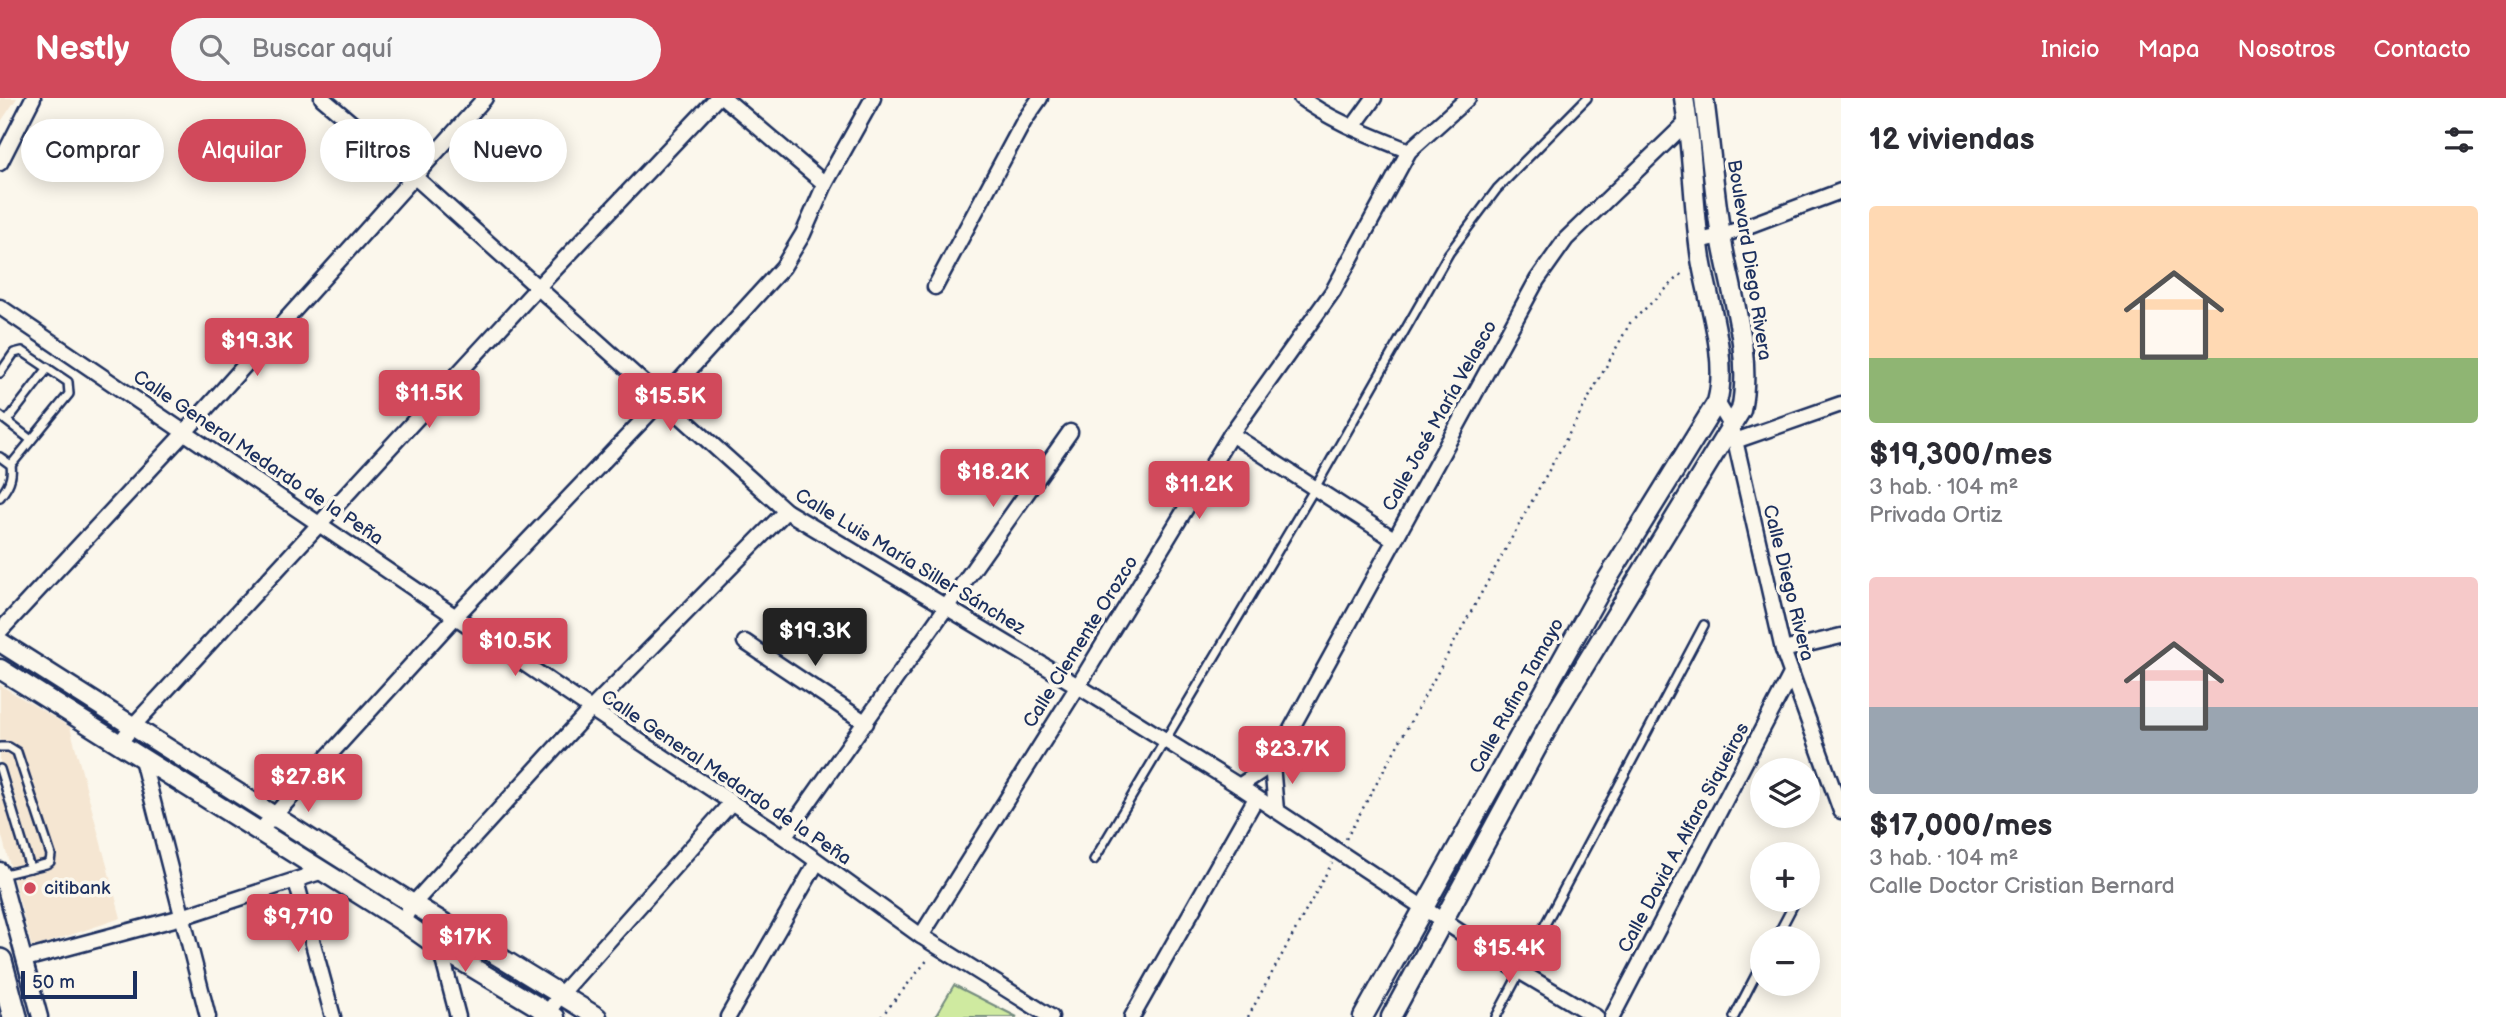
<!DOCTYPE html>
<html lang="es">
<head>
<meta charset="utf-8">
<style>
  :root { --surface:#fff; --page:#f7f7f7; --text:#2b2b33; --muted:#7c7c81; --accent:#d1495b }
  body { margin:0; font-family:"Balsamiq Sans",sans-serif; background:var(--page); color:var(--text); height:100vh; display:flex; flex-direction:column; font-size:26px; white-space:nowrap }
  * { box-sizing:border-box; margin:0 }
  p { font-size:23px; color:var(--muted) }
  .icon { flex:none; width:38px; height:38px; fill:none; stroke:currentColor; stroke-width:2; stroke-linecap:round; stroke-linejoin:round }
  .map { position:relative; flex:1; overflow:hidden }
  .panel { display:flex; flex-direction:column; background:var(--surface); width:665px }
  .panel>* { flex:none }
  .guide { position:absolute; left:21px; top:21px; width:665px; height:63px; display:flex; gap:14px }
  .controls { position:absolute; left:1750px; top:660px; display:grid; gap:14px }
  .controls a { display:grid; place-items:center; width:70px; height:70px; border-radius:50%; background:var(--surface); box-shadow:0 4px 18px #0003; font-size:35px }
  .scale { position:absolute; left:21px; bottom:18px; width:116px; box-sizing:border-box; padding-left:7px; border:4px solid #1b2f5e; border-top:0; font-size:19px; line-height:24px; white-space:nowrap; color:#1b2f5e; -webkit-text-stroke:5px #fbf7ec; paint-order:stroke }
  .price { position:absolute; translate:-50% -60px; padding:0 16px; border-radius:7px; background:var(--accent); color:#fff; font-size:23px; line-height:46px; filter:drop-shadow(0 2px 4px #0008) }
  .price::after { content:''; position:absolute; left:50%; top:42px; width:21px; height:16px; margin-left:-10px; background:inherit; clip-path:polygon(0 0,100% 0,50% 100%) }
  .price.selected { background:#222; color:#fff }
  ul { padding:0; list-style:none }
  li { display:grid; align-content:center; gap:14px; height:371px; padding:0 28px }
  li span { display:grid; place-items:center; height:217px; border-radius:7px; color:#555 }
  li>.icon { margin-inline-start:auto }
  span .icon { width:126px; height:126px; fill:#fffc; stroke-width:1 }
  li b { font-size:30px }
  h2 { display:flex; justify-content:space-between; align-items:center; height:84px; padding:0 28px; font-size:30px }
  .pill { padding:0 24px; border-radius:32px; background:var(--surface); box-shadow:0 4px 18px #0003; font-size:24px; line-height:63px }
  .pill.selected { background:var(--accent); color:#fff }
  header { display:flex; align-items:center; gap:42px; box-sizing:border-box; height:98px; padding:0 35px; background:var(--accent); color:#fff }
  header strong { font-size:33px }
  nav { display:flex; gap:38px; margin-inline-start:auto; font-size:24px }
  .search { width:490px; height:63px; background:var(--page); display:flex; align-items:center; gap:18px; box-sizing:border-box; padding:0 24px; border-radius:38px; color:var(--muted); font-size:26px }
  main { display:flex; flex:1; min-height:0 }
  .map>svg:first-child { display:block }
</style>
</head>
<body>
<header>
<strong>Nestly</strong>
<div class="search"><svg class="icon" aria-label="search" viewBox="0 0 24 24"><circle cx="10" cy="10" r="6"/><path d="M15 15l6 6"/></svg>Buscar aquí</div>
<nav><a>Inicio</a><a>Mapa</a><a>Nosotros</a><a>Contacto</a></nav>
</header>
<main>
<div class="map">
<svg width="1841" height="919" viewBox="0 0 1841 919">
  <rect width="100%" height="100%" fill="#fbf7ec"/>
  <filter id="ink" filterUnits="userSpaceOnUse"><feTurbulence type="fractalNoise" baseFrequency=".0143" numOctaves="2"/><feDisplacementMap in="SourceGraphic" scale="14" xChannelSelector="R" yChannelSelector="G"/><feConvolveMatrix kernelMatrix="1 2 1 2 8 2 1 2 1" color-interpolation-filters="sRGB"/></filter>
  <g filter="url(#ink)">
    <g fill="#f5e6d2">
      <polygon points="0,0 17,0 0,25"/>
      <polygon points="0,587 70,629 121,820 32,850 0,731"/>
    </g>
    <polygon fill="#cfeaa0" stroke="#758c7f" stroke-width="2" points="954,887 1017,919 935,919"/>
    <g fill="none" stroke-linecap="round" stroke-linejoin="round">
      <g stroke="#1b2f5e" stroke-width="12">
        <g id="service">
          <polyline points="0,275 14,255 22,253 68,284 69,296 11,367"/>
          <polyline points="0,318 31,342"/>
          <polyline points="7,323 48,270"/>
          <path d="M 0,359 L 11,367 C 13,380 8,389 0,399"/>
          <polyline points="0,649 9,649 17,654 51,757 50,764 46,766 1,777"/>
          <polyline points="0,671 30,770"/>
          <polyline points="1094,762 1315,390 1449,155 1497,91 1587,0"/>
          <polyline points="1776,840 1796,802"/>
          <polyline points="1496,919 1704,527"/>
          <polyline points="1734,919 1762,865"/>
        </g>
      </g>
      <g stroke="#1b2f5e" stroke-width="19">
        <g id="minor">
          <polyline points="322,0 414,78 786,413 1078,588 1239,688 1519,873 1596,919"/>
          <polyline points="724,0 825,86"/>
          <path d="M 1301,0 C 1333,24 1373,38 1409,53"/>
          <polyline points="1353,29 1374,0"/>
          <polyline points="0,65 33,0"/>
          <polyline points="1699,143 1721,138 1841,93"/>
          <polyline points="935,189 1024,23 1040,0"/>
          <polyline points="0,209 591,611 784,739 921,838 1051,919"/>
          <polyline points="1717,304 1732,329 1783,552 1841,713"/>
          <polyline points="1231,336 1395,442"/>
          <polyline points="1735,343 1841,306"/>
          <polyline points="0,533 185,334 485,0"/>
          <polyline points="745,544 866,625"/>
          <polyline points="1783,552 1841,538"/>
          <polyline points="119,646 132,629 538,189 717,0"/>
          <polyline points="142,661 208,919"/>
          <polyline points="1272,666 1276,712"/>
          <polyline points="1239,688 1272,666 1537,182 1566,141 1688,23"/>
          <polyline points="259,734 456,518 661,303 783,169 803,136 825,86 873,0"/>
          <polyline points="784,739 1070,334"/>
          <polyline points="0,772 40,919"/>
          <polyline points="296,783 333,919"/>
          <polyline points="402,823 413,806 591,611 786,413"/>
          <polyline points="453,830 440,850 458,919"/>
          <polyline points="921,838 1078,588 1231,336 1333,193 1409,53 1468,0"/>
          <polyline points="25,861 182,819 323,773"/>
          <polyline points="548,914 561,896 731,705"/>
          <polyline points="728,919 817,764"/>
          <polyline points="1132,919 1256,700"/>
          <polyline points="1612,919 1790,578"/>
        </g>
      </g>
      <g stroke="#1b2f5e" stroke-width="23">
        <g id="tertiary">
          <polyline points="0,544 413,806 597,919"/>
          <polyline points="0,571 402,823 440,850 555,919"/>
          <path d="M 1363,919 L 1602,490 L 1717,304 C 1729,261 1708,204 1701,161 C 1693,107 1693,53 1684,0"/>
          <path d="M 1391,919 L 1555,616 L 1741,312 C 1753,256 1730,193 1721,138 C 1714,92 1710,46 1704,0"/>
        </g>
      </g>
      <g stroke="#1b2f5e" stroke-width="28">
        <polyline id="trunk" points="0,863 15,919"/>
      </g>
      <g stroke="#1b2f5e" stroke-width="2.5" stroke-dasharray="2 5" stroke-linecap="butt">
        <polyline points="1346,741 1630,225 1685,173"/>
        <polyline points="881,919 929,860"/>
        <polyline points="1248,919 1332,765"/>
      </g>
      <use href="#service" stroke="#fbf7ec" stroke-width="7"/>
      <use href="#minor" stroke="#fbf7ec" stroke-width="14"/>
      <use href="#tertiary" stroke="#fbf7ec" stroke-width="18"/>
      <use href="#trunk" stroke="#fbf7ec" stroke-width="23"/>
    </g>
  </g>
  <circle fill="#d1495b" stroke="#fbf7ec" stroke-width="2.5" cx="30" cy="790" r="7"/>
  <g text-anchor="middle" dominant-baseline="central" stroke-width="7" stroke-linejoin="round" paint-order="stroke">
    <g font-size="19" fill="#1b2f5e" stroke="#fbf7ec">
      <text transform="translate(1749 162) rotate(81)">Boulevard Diego Rivera</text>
      <text transform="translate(1440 318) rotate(-61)">Calle José María Velasco</text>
      <text transform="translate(258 360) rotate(34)">Calle General Medardo de la Peña</text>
      <text transform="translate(910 464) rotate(31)">Calle Luis María Siller Sánchez</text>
      <text transform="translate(1788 485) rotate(76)">Calle Diego Rivera</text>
      <text transform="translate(1081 544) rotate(-58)">Calle Clemente Orozco</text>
      <text transform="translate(1517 598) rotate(-61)">Calle Rufino Tamayo</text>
      <text transform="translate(726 680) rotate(34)">Calle General Medardo de la Peña</text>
      <text transform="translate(1684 740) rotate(-62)">Calle David A. Alfaro Siqueiros</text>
    </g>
    <g font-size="19" fill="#1b2f5e" stroke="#fbf7ec" text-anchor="start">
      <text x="44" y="790">citibank</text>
    </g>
  </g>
</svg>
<div class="controls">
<a><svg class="icon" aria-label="layers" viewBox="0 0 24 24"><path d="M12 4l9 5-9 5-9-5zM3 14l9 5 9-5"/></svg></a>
<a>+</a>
<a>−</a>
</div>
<div class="scale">50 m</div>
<b class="price" style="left:257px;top:280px">$19.3K</b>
<b class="price" style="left:429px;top:332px">$11.5K</b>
<b class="price" style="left:670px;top:335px">$15.5K</b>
<b class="price" style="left:993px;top:411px">$18.2K</b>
<b class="price" style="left:1199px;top:423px">$11.2K</b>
<b class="price selected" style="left:815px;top:570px">$19.3K</b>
<b class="price" style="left:515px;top:580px">$10.5K</b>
<b class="price" style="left:1292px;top:688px">$23.7K</b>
<b class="price" style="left:308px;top:716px">$27.8K</b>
<b class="price" style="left:298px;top:856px">$9,710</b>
<b class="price" style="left:465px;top:876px">$17K</b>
<b class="price" style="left:1509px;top:887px">$15.4K</b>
<div class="guide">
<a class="pill">Comprar</a>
<a class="pill selected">Alquilar</a>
<a class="pill">Filtros</a>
<a class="pill">Nuevo</a>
</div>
</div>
<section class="panel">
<h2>12 viviendas<svg class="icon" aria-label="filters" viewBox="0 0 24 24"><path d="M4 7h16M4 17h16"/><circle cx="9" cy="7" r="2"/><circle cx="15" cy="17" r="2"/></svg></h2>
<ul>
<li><span style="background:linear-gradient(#ffd9b3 70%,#8fb573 0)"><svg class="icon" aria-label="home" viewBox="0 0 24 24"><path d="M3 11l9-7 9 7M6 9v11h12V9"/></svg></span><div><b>$19,300/mes</b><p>3 hab. · 104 m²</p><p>Privada Ortiz</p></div></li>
<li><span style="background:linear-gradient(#f6c9c9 60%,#9aa5b1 0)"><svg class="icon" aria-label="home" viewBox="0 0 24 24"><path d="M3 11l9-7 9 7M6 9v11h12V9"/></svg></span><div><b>$17,000/mes</b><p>3 hab. · 104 m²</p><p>Calle Doctor Cristian Bernard</p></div></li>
</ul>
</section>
</main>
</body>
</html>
